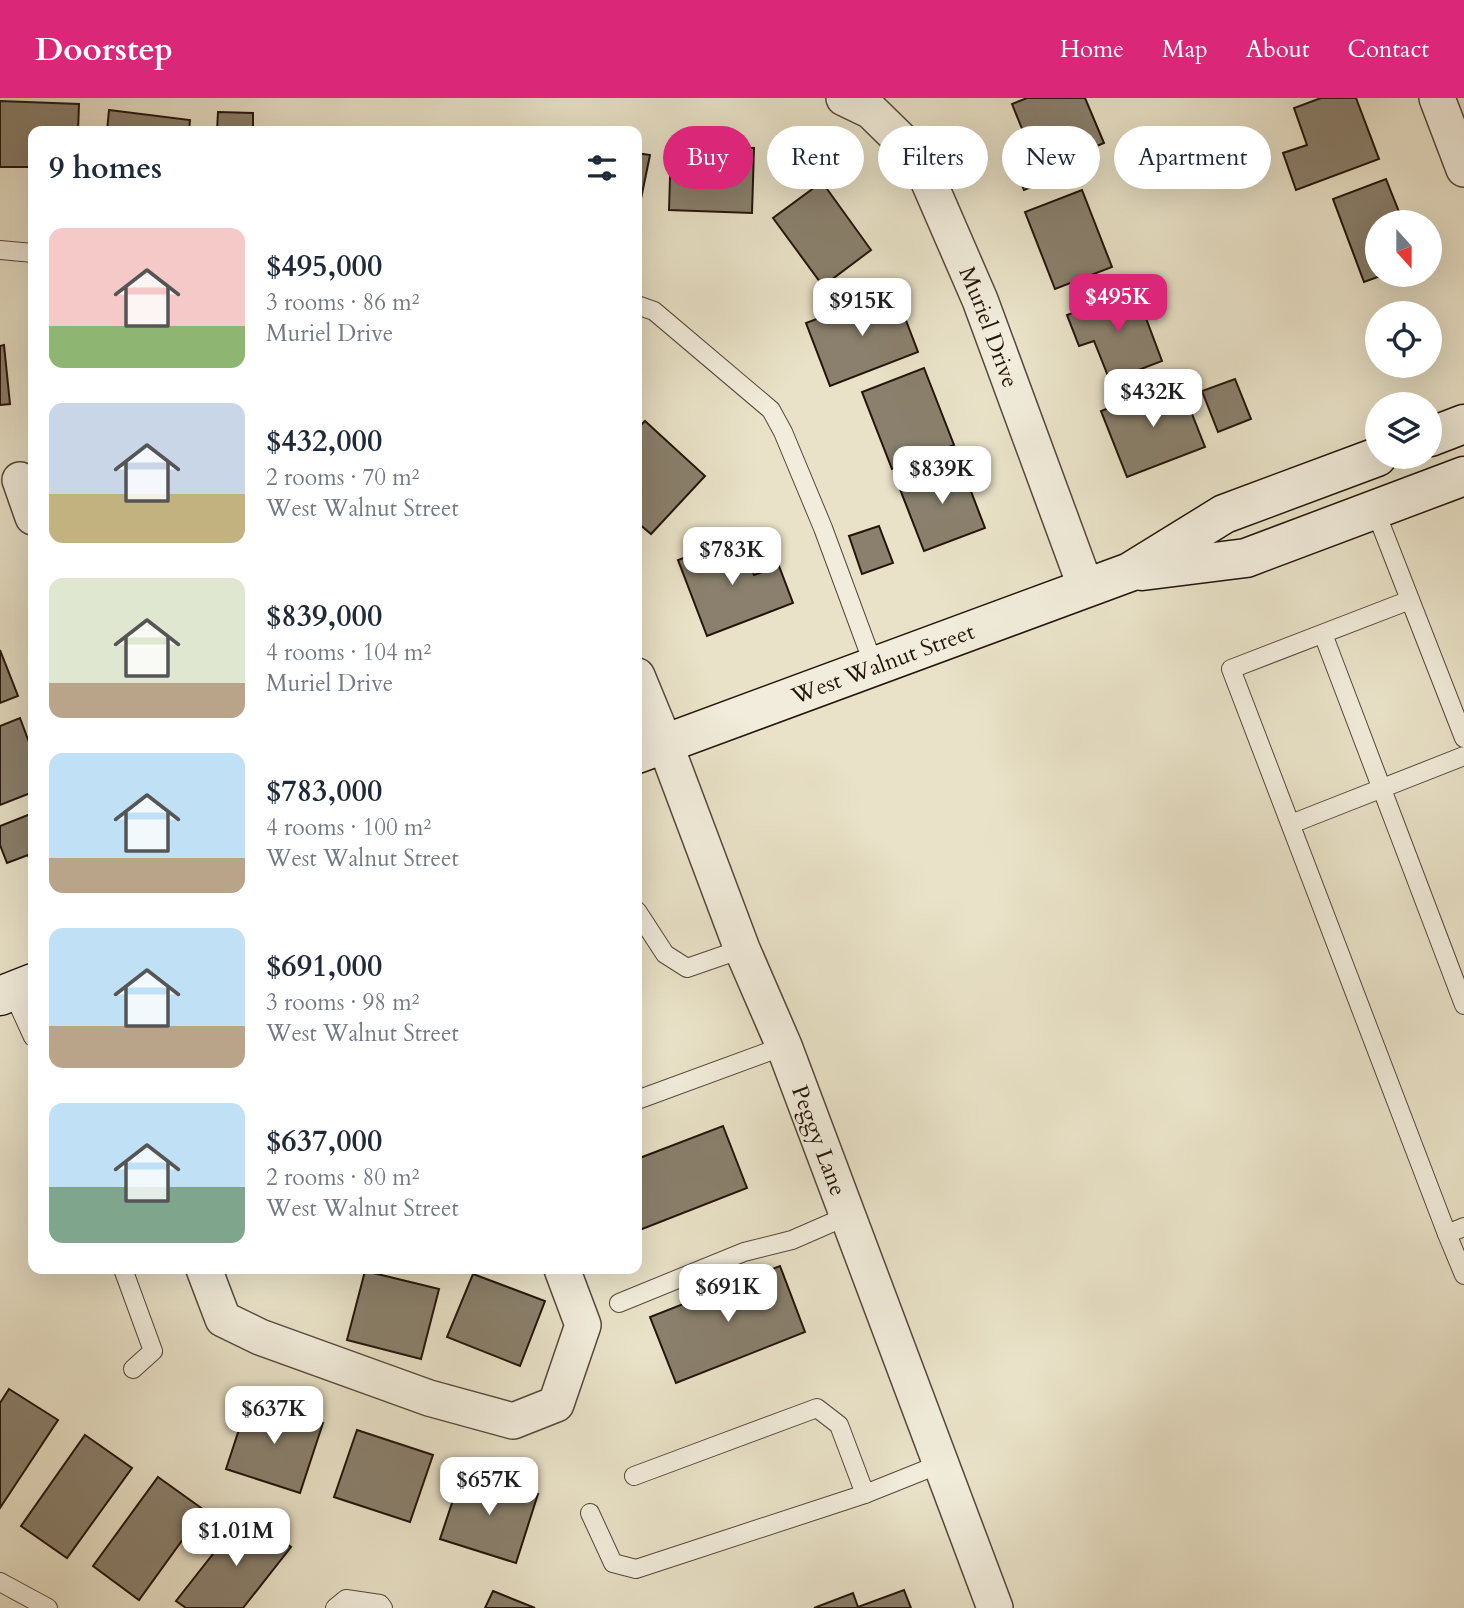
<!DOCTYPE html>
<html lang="en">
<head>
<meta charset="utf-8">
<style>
  :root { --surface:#fff; --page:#f6f6f7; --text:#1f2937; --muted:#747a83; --accent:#db2777 }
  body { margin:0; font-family:Cardo,serif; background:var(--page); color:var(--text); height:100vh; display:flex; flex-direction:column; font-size:26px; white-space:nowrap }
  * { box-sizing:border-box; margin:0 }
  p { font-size:23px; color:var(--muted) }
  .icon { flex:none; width:38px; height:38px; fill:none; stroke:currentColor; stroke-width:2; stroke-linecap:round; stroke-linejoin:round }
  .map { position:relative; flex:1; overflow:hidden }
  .details { position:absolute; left:28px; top:28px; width:614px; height:1148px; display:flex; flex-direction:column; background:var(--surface); border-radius:14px; box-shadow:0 7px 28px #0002 }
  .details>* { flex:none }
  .banner { position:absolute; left:663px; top:28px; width:665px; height:63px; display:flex; gap:14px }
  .needle { width:46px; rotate:159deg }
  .controls { position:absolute; left:1365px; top:112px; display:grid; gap:14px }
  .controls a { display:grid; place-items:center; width:77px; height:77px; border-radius:50%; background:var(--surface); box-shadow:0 7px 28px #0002; font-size:35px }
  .price { position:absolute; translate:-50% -60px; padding:0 16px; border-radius:14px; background:#fff; color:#222; font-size:23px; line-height:46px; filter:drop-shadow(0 2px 4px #0008) }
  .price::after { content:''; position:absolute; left:50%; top:42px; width:21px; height:16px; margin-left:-10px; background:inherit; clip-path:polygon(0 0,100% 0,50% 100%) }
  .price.current { background:var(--accent); color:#fff }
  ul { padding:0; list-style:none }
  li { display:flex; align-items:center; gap:21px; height:175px; padding:0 21px }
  li span { display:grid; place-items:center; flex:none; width:196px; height:140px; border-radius:14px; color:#555 }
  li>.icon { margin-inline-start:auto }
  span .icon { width:84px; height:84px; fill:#fffc; stroke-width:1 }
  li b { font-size:30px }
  h2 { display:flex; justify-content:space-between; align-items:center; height:84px; padding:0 21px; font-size:30px }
  .tag { padding:0 24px; border-radius:32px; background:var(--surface); box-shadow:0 7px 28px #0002; font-size:24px; line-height:63px }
  .tag.current { background:var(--accent); color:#fff }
  header { display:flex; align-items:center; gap:42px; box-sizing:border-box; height:98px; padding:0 35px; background:var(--accent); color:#fff }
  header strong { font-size:33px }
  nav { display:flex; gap:38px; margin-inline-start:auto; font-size:24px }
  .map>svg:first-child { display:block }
</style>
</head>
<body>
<header>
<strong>Doorstep</strong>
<nav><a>Home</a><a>Map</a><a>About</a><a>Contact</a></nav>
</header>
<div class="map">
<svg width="1464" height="1510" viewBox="0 0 1464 1510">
  <rect width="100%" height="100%" fill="#e9e2c8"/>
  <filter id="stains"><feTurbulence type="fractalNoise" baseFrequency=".00286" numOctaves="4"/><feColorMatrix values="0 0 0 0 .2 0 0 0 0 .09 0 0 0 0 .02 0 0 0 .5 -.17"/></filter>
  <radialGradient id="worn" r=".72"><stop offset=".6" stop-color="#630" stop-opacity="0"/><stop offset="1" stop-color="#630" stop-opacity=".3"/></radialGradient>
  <g fill="#8a806d" stroke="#23150a" stroke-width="2">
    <polygon points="1027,0 1085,0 1104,45 1068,60 1073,73 1024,92 1013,66 1033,58 1012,6"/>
    <polygon points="1321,0 1356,0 1379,61 1296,92 1283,55 1307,47 1294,10"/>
    <polygon points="0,3 79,6 78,33 33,33 33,69 0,69"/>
    <polygon points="109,12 190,22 189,33 107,33"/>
    <polygon points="218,14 253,15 253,33 217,33"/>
    <rect x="342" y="30" width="65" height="3"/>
    <rect x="440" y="32" width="91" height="1"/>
    <polygon points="671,48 754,50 752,115 669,112"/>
    <polygon points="637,55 650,57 637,120"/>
    <polygon points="1386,81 1403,124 1377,124 1377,177 1383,177 1364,184 1333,101"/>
    <polygon points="822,84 871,152 823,188 773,120"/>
    <polygon points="1082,92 1112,169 1055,191 1025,114"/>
    <polygon points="894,191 918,254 830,288 806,225"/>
    <polygon points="1135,191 1162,263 1110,283 1094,243 1079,248 1067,217"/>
    <polygon points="4,247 10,306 0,307 0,248"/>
    <polygon points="924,270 954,347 892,371 862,294"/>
    <polygon points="1235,281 1251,321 1218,334 1202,293"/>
    <polygon points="1179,283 1205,349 1127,379 1101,313"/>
    <polygon points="645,323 705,378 651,436 637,424 637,331"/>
    <polygon points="959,362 985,430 924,453 898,386"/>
    <polygon points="879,428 893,465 862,476 849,438"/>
    <polygon points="740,439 754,477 779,468 793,505 707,538 678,462"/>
    <polygon points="0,552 18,598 0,605"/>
    <polygon points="20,620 33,655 33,694 0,707 0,628"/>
    <polygon points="33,715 33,770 28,757 7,765 0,747 0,728"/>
    <polygon points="723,1028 747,1090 637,1133 637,1061"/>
    <polygon points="780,1168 805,1234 676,1285 650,1219"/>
    <polygon points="365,1173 439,1191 421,1261 347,1242"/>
    <polygon points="473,1176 545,1203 520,1268 447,1239"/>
    <polygon points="9,1291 58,1322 0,1410 0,1305"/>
    <polygon points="249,1301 323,1325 300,1395 226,1371"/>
    <polygon points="357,1332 433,1357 410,1424 334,1399"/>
    <polygon points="85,1337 132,1370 67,1460 21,1428"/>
    <polygon points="463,1372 538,1396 516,1465 440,1441"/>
    <polygon points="158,1379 204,1412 139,1502 93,1468"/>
    <polygon points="246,1414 291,1449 243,1510 186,1510 176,1503"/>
    <polygon points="904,1492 911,1510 814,1510 853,1495 858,1509"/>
    <polygon points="493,1493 535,1510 485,1510"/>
  </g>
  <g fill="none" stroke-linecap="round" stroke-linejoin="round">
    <g stroke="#54483a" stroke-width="20">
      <g id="lane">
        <polyline points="0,152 33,155"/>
        <polyline points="637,207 654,213 771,312 783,334 823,430 874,568"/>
        <polyline points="1375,412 1464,640"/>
        <polyline points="1410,502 1231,571 1447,1136 1464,1129"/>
        <polyline points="1323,536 1464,907"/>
        <polyline points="1291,726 1464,658"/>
        <polyline points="637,813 665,856 687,870 742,851"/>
        <polyline points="12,893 33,939"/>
        <polyline points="637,1002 784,948"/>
        <polyline points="1447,1136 1464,1177"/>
        <polyline points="123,1171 153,1253 133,1271"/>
        <polyline points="619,1205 744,1154 792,1142 847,1118"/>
        <polyline points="634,1378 817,1310 839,1327 865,1396 940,1366"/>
        <polyline points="590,1415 613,1465 636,1471 865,1396"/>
        <polyline points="0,1484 48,1510"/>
        <polyline points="335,1510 346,1501 380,1506 383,1510"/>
      </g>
    </g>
    <g stroke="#54483a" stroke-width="38">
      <g id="street">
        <path id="s1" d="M 844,0 L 871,13 L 918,59 L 980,202 L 1086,490"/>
        <polyline points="1437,0 1464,71"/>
        <polyline points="20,382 33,419"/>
        <path id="s2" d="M 637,578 L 665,646 L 742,851 L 784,948 L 995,1510"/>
        <polyline points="204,1171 223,1221 260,1239 429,1300 513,1323 556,1306 583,1227 562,1171"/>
      </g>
    </g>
    <g stroke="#23150a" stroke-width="41">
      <g id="secondary">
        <polyline points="1430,339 1464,326"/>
        <polyline points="1142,473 1246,460 1464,378"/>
        <path id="s3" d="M 637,656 L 1130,474 L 1224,416 L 1377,359"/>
        <polyline points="0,898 33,885"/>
      </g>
    </g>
    <use href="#lane" stroke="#f1ecdb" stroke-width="18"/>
    <use href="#street" stroke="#f1ecdb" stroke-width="35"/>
    <use href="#secondary" stroke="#f1ecdb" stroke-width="38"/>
  </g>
  <g text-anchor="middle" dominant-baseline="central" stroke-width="7" stroke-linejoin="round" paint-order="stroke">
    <g font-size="23" fill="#23150a" stroke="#f1ecdb">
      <text stroke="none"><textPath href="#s1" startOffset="280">Muriel Drive</textPath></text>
      <text stroke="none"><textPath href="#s3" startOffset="262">West Walnut Street</textPath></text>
      <text stroke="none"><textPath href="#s2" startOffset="499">Peggy Lane</textPath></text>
    </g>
  </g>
  <rect width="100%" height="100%" filter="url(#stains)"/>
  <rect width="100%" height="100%" fill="url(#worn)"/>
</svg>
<div class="controls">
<a><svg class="needle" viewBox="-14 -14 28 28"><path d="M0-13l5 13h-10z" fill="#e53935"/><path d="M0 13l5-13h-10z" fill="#747a83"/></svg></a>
<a><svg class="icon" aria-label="locate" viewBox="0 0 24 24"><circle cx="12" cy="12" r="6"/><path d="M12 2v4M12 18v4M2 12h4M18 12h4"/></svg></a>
<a><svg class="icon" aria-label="layers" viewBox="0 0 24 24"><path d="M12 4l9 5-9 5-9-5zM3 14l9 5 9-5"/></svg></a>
</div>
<b class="price current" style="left:1118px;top:236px">$495K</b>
<b class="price" style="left:862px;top:240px">$915K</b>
<b class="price" style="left:1153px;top:331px">$432K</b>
<b class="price" style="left:942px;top:408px">$839K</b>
<b class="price" style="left:732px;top:489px">$783K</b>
<b class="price" style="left:728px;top:1226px">$691K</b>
<b class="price" style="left:274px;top:1348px">$637K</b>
<b class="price" style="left:489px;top:1419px">$657K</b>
<b class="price" style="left:236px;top:1470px">$1.01M</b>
<div class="banner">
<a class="tag current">Buy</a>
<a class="tag">Rent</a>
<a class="tag">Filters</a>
<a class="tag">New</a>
<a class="tag">Apartment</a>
</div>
<section class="details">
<h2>9 homes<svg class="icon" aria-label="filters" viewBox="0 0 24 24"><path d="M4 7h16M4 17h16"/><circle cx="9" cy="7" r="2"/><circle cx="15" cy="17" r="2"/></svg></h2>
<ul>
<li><span style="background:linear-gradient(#f6c9c9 70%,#8fb573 0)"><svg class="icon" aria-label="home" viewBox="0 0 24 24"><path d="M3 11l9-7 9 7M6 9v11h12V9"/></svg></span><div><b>$495,000</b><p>3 rooms · 86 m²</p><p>Muriel Drive</p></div></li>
<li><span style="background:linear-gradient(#c9d6e8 65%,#c2b280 0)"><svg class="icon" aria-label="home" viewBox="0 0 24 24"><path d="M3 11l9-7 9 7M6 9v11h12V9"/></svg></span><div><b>$432,000</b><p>2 rooms · 70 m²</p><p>West Walnut Street</p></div></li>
<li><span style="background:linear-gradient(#dfe7d0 75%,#b9a48a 0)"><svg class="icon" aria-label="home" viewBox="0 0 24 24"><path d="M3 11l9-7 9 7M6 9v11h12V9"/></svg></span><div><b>$839,000</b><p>4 rooms · 104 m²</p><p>Muriel Drive</p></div></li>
<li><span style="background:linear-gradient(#bfe0f5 75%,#b9a48a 0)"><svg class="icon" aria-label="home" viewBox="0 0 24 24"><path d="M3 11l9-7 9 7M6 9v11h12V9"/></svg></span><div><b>$783,000</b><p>4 rooms · 100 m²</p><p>West Walnut Street</p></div></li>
<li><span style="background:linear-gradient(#bfe0f5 70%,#b9a48a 0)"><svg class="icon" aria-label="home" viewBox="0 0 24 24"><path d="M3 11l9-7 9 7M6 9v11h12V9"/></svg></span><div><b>$691,000</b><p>3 rooms · 98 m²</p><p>West Walnut Street</p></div></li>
<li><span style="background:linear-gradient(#bfe0f5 60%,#7fa58c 0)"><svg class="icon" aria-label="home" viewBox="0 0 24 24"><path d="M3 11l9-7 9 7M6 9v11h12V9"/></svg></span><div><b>$637,000</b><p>2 rooms · 80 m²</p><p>West Walnut Street</p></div></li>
</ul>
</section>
</div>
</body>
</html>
